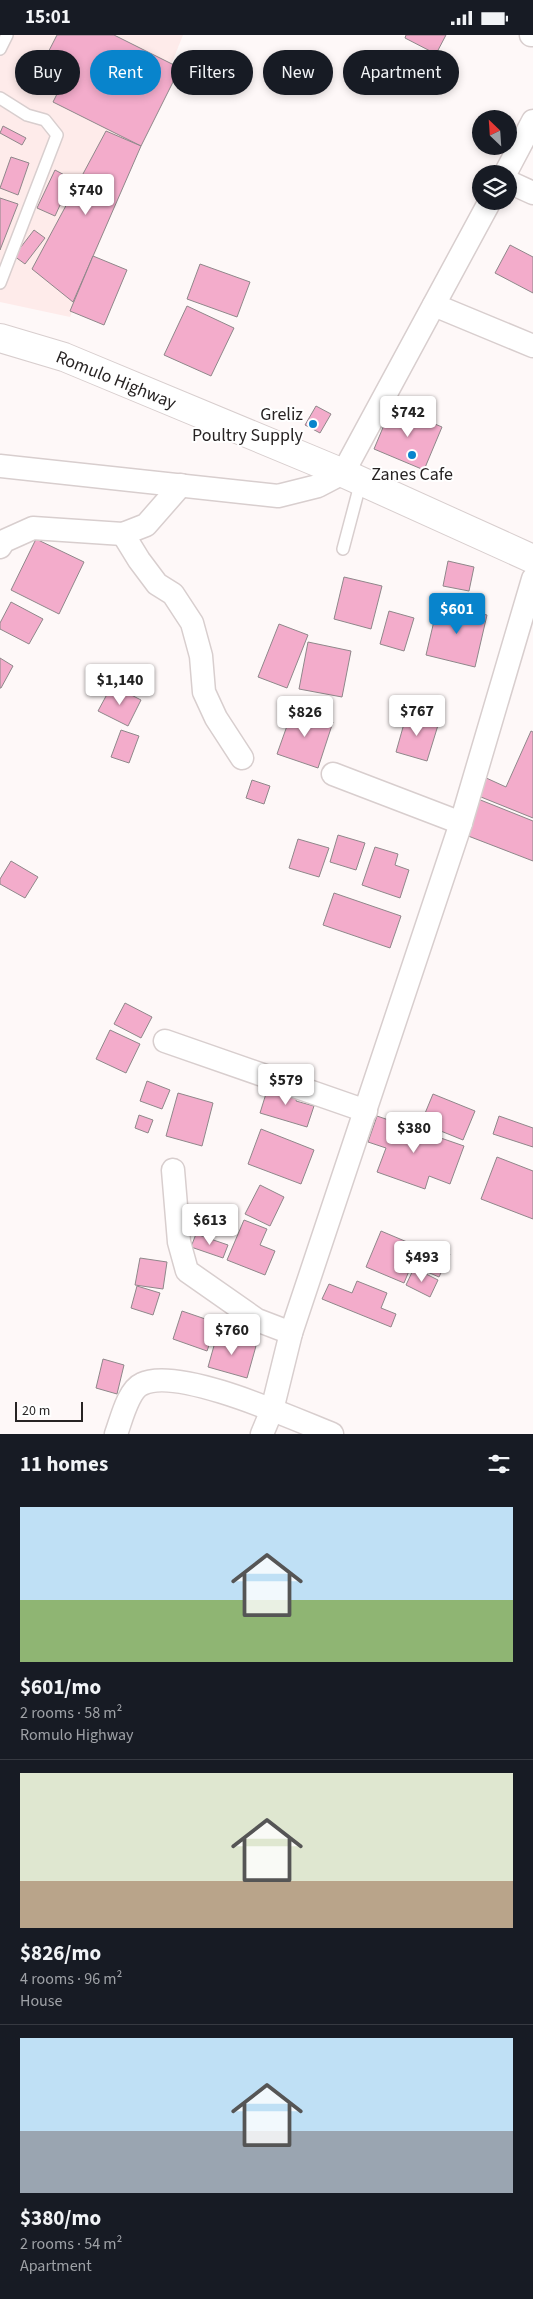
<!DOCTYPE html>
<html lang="en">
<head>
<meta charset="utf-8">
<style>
  :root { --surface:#171b24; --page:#242831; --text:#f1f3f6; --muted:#9ea1a6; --line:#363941; --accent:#0884cc }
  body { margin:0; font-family:"Source Sans 3",sans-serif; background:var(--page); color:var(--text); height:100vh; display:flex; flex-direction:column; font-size:19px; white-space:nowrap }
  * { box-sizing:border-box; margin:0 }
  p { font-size:16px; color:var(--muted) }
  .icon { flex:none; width:28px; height:28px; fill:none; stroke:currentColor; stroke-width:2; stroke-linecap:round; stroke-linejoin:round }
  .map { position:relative; height:1399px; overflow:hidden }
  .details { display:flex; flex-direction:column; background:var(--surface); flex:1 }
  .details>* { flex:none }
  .hud { position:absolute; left:15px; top:15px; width:504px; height:45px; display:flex; gap:10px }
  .needle { width:32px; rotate:335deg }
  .buttons { position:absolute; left:472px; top:75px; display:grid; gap:10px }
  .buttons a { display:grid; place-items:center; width:45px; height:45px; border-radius:50%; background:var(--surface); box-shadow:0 2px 8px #0003; font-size:25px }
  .scale { position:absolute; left:15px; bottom:12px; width:68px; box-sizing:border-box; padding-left:5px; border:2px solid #282424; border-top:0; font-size:14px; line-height:18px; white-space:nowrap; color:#282424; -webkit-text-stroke:4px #fff; paint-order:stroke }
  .price { position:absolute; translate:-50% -42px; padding:0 11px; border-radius:5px; background:#fff; color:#222; font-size:16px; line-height:32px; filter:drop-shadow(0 1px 2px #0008) }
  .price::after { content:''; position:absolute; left:50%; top:30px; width:15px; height:11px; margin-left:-8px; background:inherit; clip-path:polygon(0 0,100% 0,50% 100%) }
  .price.selected { background:var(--accent); color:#fff }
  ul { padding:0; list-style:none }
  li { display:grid; align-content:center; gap:10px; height:265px; padding:0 20px }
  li+li { border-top:1px solid var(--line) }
  li span { display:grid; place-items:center; height:155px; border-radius:0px; color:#555 }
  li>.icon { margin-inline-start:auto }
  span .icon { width:90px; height:90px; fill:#fffc; stroke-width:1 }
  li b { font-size:21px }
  h2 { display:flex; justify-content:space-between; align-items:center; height:60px; padding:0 20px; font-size:21px }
  .pill { padding:0 18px; border-radius:22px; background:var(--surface); box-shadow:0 2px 8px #0003; font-size:18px; line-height:45px }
  .pill.selected { background:var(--accent); color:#fff }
  .status { display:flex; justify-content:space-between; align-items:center; height:35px; padding:0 25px; background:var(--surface); direction:ltr }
  .status svg { height:14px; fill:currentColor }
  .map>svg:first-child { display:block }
</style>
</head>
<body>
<div class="status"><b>15:01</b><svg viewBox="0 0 49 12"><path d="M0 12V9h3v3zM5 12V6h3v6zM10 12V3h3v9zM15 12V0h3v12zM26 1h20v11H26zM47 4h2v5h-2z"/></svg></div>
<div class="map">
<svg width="533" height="1399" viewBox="0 0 533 1399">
  <rect width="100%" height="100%" fill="#fef8f8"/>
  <polygon fill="#feebea" points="0,0 183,0 70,282 0,267"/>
  <g fill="#f3accb" stroke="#8f878a">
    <polygon points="57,0 114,0 180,33 141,111 53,67 60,53 36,41"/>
    <polygon points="406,0 446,0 436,19 405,3"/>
    <polygon points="3,91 26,103 22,110 0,98"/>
    <polygon points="106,96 141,111 73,267 32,234"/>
    <polygon points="11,122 29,128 18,160 0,153"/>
    <polygon points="55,135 72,144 55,181 37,173"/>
    <polygon points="0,163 18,169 0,215"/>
    <polygon points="34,195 45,203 25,229 14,221"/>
    <polygon points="510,210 533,222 533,258 495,238"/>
    <polygon points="93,221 127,235 104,290 70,276"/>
    <polygon points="200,229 250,247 237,282 187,264"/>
    <polygon points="187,271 234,293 211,341 164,320"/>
    <polygon points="316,371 331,379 320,398 305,390"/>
    <polygon points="392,371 442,392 424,435 374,414"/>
    <polygon points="36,504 84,527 59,579 11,555"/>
    <polygon points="448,526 474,532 469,556 443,551"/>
    <polygon points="344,542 382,551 371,594 334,584"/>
    <polygon points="11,567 43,584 29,609 0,594 0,588"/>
    <polygon points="438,569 487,580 475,632 426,620"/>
    <polygon points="389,576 414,583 404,616 380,609"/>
    <polygon points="279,589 308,600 287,653 258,642"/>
    <polygon points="308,607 351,616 342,662 299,654"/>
    <polygon points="0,623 13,631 1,653 0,653"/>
    <polygon points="112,650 141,665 128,691 98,676"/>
    <polygon points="293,674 333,687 318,733 277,719"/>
    <polygon points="407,678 439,687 427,726 396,717"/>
    <polygon points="121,695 139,701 129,728 111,722"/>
    <polygon points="531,696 533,697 533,783 476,760 484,742 506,752"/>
    <polygon points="252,745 270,751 264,769 246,763"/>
    <polygon points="478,764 533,786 533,826 463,799"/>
    <polygon points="338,800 365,808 356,835 330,827"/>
    <polygon points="298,804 329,813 319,842 289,833"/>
    <polygon points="375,812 398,819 395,830 409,835 400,863 362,850"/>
    <polygon points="11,826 38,842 25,863 0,849 0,844"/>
    <polygon points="334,858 401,881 390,913 323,890"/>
    <polygon points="125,968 152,982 141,1003 114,989"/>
    <polygon points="110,995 140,1009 126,1038 96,1024"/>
    <polygon points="147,1046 170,1055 162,1074 140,1066"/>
    <polygon points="269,1049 298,1058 296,1066 314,1071 307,1092 260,1078"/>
    <polygon points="178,1058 213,1068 202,1111 166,1101"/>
    <polygon points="433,1059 475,1076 463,1105 421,1088"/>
    <polygon points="139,1080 153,1085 148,1098 135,1093"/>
    <polygon points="377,1081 464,1111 450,1149 429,1141 425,1154 377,1137 386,1113 368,1107"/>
    <polygon points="499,1081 533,1093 533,1112 493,1099"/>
    <polygon points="261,1094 314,1115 301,1149 248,1129"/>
    <polygon points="497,1122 533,1136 533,1184 481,1164"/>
    <polygon points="260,1150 284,1162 270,1191 245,1179"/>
    <polygon points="244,1185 267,1194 260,1210 275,1216 265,1240 227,1225"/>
    <polygon points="381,1196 419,1212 404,1248 366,1232"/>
    <polygon points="196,1199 228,1210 223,1223 191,1212"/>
    <polygon points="429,1209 450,1219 439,1242 418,1233"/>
    <polygon points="140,1223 167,1227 163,1254 135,1250"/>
    <polygon points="414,1233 438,1245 430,1262 406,1250"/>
    <polygon points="357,1246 387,1258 381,1273 396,1279 391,1292 322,1264 329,1249 352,1258"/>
    <polygon points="137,1251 160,1258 153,1280 131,1273"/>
    <polygon points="182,1276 217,1288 207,1316 173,1304"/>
    <polygon points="217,1300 256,1311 247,1343 208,1332"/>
    <polygon points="103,1324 124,1330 117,1359 96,1353"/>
  </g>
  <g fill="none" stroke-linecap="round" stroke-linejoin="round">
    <g stroke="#d8cece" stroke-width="14">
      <g id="lane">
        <polyline points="0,14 7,0"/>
        <polyline points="0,63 27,80 45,85 57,100 0,248"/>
        <polyline points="343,514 361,446"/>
      </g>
    </g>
    <g stroke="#d8cece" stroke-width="25">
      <g id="street">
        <polyline points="531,0 533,0"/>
        <polyline points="505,139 533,86"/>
        <polyline points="509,147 533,158"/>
        <polyline points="434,270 533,311"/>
        <polyline points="0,431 278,461 318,451 343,438 490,166"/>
        <polyline points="123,499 139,525 157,549 173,559 192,588 201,621 204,657 216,683 242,723"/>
        <polyline points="0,512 4,506 33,493 123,499 146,490 181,450"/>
        <polyline points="333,739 461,788"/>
        <polyline points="165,1006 366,1076"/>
        <polyline points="173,1135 179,1207 187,1236 257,1285 291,1298"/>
        <path d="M 116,1399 C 121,1386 128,1355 142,1349 C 178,1331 294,1384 332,1399"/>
        <polyline points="262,1399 272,1375 291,1298 461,788 533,544"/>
      </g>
    </g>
    <g stroke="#d8cece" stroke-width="30">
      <polyline id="highway" points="0,303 64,322 343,438 533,524"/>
    </g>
    <use href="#lane" stroke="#fff" stroke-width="11"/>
    <use href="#street" stroke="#fff" stroke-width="22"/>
    <use href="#highway" stroke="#fff" stroke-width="28"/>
  </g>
  <g fill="#0884cc" stroke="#fff" stroke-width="2">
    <circle cx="313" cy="389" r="5"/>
    <circle cx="412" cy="420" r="5"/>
  </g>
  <g text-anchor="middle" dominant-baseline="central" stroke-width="4" stroke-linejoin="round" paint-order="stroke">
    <g font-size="18" fill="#282424" stroke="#fff">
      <text transform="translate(116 345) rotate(22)">Romulo Highway</text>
    </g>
    <g font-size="18" fill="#282424" stroke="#fff" text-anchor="end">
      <text x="303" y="379">Greliz<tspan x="303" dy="21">Poultry Supply</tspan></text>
      <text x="412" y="439" text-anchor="middle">Zanes Cafe</text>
    </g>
  </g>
</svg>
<div class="buttons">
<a><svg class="needle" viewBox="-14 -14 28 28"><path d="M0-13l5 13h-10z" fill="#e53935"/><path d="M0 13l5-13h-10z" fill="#9ea1a6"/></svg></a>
<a><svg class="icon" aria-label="layers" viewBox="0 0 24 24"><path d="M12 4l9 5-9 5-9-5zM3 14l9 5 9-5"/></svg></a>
</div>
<div class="scale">20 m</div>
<b class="price" style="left:86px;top:181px">$740</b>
<b class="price" style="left:408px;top:403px">$742</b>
<b class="price selected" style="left:457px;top:600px">$601</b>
<b class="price" style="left:120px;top:671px">$1,140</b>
<b class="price" style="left:417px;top:702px">$767</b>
<b class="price" style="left:305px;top:703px">$826</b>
<b class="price" style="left:286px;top:1071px">$579</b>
<b class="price" style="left:414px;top:1119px">$380</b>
<b class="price" style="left:210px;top:1211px">$613</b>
<b class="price" style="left:422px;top:1248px">$493</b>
<b class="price" style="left:232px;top:1321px">$760</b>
<div class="hud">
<a class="pill">Buy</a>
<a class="pill selected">Rent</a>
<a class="pill">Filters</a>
<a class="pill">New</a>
<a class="pill">Apartment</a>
</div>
</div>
<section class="details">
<h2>11 homes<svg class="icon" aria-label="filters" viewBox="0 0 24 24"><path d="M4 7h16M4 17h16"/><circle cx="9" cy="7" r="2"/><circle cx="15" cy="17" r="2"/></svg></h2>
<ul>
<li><span style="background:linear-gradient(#bfe0f5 60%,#8fb573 0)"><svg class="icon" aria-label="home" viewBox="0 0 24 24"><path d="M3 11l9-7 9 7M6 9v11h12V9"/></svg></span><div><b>$601/mo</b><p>2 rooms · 58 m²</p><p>Romulo Highway</p></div></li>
<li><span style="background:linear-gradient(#dfe7d0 70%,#b9a48a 0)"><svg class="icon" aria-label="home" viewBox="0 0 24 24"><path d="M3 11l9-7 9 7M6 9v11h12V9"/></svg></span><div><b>$826/mo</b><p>4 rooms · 96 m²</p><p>House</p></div></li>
<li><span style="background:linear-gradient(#bfe0f5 60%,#9aa5b1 0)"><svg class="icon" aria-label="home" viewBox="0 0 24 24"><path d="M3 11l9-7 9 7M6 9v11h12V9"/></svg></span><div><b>$380/mo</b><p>2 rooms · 54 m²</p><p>Apartment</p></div></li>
</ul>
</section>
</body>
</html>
